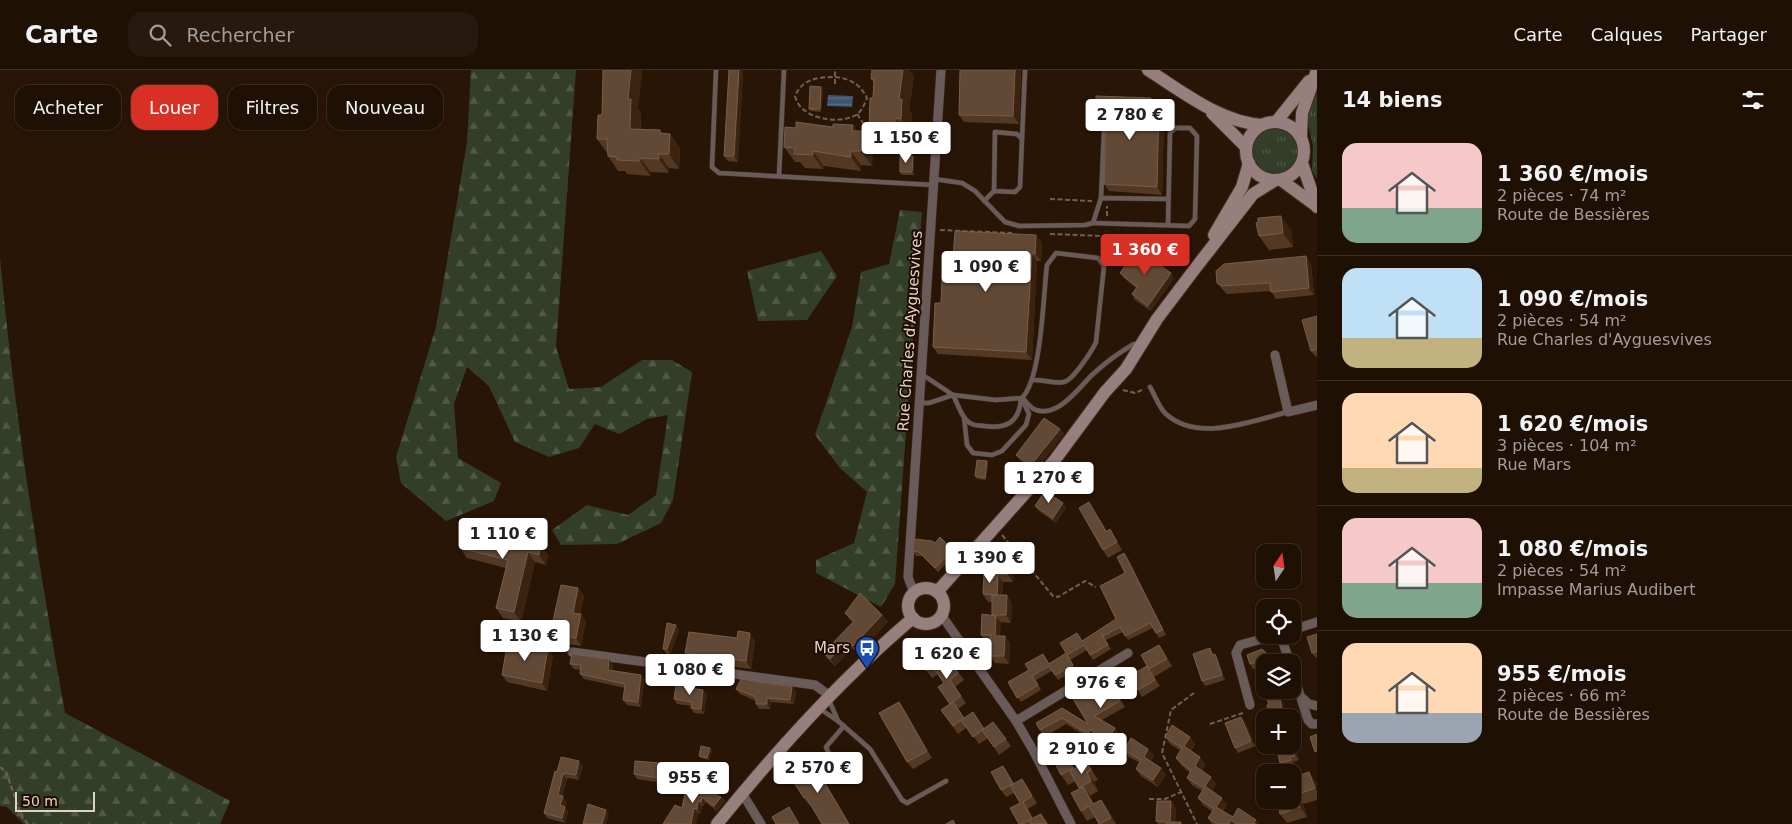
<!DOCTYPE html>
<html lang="fr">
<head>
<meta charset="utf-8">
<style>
  :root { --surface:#1f1004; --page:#27190e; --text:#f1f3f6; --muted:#a19d9a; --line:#3c3026; --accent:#d93025 }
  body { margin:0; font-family:"DejaVu Sans",sans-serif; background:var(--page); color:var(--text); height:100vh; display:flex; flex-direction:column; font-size:19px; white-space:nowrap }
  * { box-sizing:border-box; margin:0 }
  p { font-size:16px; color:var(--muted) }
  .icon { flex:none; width:28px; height:28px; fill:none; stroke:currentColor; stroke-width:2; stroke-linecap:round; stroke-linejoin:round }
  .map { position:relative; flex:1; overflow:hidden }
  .sheet { display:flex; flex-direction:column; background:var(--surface); width:475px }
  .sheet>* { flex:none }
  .hud { position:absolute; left:15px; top:15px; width:475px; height:45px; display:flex; gap:10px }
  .needle { width:32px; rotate:13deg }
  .controls { position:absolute; left:1256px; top:474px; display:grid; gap:10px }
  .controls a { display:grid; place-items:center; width:45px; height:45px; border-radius:10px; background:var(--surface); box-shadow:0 1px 4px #0004,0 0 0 1px var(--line); font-size:25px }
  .scale { position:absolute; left:15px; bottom:12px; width:80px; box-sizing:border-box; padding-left:5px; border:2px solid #e1d2c8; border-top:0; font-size:14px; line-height:18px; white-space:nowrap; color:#e1d2c8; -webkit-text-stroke:4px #1f0c00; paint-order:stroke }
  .price { position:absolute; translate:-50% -42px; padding:0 11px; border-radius:5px; background:#fff; color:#222; font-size:16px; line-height:32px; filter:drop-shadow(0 1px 2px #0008) }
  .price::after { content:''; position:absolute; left:50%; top:30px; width:15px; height:11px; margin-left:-8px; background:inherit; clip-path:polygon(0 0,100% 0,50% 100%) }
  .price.current { background:var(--accent); color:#fff }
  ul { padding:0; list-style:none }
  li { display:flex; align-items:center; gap:15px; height:125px; padding:0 25px }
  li+li { border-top:1px solid var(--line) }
  li span { display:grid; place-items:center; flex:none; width:140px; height:100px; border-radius:15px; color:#555 }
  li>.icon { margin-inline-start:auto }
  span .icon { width:60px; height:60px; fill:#fffc; stroke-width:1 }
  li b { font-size:21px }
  h2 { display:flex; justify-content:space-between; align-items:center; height:60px; padding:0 25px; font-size:21px }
  .pill { padding:0 18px; border-radius:15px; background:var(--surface); box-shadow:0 1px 4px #0004,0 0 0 1px var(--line); font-size:18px; line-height:45px }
  .pill.current { background:var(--accent); color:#fff }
  header { display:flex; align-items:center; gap:30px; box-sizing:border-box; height:70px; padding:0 25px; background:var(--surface); border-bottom:1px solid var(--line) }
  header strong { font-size:24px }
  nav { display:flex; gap:28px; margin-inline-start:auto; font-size:18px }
  .search { width:350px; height:45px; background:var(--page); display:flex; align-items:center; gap:12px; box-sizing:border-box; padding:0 18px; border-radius:15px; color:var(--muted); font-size:19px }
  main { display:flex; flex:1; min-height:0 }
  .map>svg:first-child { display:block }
</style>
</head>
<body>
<header>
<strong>Carte</strong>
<div class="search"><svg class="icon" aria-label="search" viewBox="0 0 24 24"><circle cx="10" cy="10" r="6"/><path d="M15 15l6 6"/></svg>Rechercher</div>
<nav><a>Carte</a><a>Calques</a><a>Partager</a></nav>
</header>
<main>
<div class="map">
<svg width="1317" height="754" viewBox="0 0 1317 754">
  <defs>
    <pattern id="grass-tufts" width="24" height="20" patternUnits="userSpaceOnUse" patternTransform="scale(1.25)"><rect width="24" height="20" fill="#333e29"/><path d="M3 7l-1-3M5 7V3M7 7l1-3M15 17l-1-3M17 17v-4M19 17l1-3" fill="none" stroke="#505947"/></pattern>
    <pattern id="forest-firs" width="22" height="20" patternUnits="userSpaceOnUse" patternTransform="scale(1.25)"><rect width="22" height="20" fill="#333e29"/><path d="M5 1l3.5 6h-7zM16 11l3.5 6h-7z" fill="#505947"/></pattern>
    <pattern id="water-rules" width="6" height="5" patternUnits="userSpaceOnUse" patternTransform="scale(1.25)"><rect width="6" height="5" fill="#3d5670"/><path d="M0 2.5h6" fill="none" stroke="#596d83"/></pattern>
  </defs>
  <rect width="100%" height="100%" fill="#291505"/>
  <g fill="url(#grass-tufts)">
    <polygon points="1317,19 1317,109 1312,100 1313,76 1306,44"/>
    <circle cx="1275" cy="81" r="23"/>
  </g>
  <g fill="url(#forest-firs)">
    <polygon points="471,0 576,0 556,277 569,319 601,317 642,290 672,290 692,302 673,430 661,453 617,474 561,475 552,460 587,435 628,445 656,425 668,345 647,349 619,364 595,354 579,378 549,387 515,372 489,316 467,297 454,334 458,388 501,413 494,431 446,451 401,413 396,387 436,257 467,72"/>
    <polygon points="900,140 922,142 895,514 881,537 816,503 816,490 854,473 867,422 840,398 815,365 852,257 861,202 889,194"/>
    <polygon points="821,181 837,206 807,250 758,251 747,201"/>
    <path d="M 0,188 C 14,341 38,492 65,643 L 230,731 L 220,754 L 24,754 L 7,737 L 0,736 Z"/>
  </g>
  <polygon fill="url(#water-rules)" points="828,25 853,26 852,37 827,36"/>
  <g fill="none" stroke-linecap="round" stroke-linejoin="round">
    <g stroke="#432f20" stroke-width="5.5">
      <g id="lane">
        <polyline points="716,0 712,97 719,103 934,115"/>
        <polyline points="1022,69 1025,0"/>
        <polyline points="779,106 784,0"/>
        <polyline points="934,109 962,113 975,121 1005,152 1019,156 1085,155 1093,153"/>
        <polyline points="1101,128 1104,62"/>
        <polyline points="984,131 994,121 995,62 1017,64 1022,69 1020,117 1015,122 994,121"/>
        <polyline points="1168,155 1170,63 1175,58 1190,58 1197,66 1195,149 1189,156 1093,153 1101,128 1168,129"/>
        <path d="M 1150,317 C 1155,325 1159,338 1166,344 C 1198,373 1251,351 1288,342"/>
        <path d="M 953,325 L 996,330 L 1022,328 C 1042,307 1043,226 1047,195 L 1056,183 L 1098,188 L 1104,196 L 1096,272 C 1092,281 1073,310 1064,312 C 1055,314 1042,309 1032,310"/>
        <path d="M 953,325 C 958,334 962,350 972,354 C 975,356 980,355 984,356 C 1006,359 1019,353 1021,329"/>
        <path d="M 1022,328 C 1026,331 1031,339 1036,340 C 1059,348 1080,316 1093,304 C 1106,292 1120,282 1134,274"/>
        <polyline points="919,333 929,333 953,325 926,307 921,307"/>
        <polyline points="964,347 967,375 973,383 992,385 1002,381 1026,355 1029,344 1023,331"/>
        <polyline points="820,639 838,651 829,630"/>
        <polyline points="838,651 870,679 902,730 907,733 946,711"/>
        <polyline points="844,656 826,677 828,682 853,706"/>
      </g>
    </g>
    <g stroke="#432f20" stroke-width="10">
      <g id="street">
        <polyline points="1275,285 1288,342 1317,335"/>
        <polyline points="914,523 908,507 941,0"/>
        <polyline points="942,546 1016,651 1033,680 1071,754"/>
        <polyline points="1292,560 1317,552"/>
        <polyline points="1280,565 1290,592"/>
        <polyline points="572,582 815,615 830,626"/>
        <polyline points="1292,600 1308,650 1312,654 1317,654"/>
        <polyline points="1302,628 1309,634 1317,636"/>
        <polyline points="1250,635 1236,583 1240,575 1276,565"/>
        <polyline points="1016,651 1128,583"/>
        <polyline points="742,723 761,754"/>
      </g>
    </g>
    <g stroke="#432f20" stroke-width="14">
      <g id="secondary">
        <path d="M 1148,0 C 1183,22 1220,52 1262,55"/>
        <polyline points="1212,43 1246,77"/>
        <circle cx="1275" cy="81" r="29"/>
        <polyline points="1276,52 1309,11"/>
        <polyline points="1301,67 1302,43 1317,0"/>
        <polyline points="1302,93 1317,137"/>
        <polyline points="1281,110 1315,135"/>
        <polyline points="1214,165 1242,117 1249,93"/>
        <circle cx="926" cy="536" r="18"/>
        <polyline points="937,522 1054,391 1105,322 1126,299 1157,249 1194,200 1253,124 1274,111"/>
        <path d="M 717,754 C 776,681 841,609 913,548"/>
      </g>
    </g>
    <g stroke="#715f52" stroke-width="2" stroke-dasharray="5 2.5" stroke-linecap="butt">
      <path d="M 835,7 C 851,9 860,14 867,28 C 864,35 862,41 856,45 C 838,55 800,49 795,26 C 802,9 818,7 835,7 Z"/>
      <polyline points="835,14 835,0"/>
      <polyline points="857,44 870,63 876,63 875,74 887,79"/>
      <polyline points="1050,129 1092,131"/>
      <polyline points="1107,146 1107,136"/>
      <polyline points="940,160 1012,163"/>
      <polyline points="1050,164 1103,166 1106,165 1106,161"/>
      <polyline points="1123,320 1135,323 1142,320"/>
      <polyline points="1002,465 1053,526 1058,527 1085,511 1096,517"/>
      <polyline points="1194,623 1171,640 1162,683 1197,754"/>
      <polyline points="1257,623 1267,620"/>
      <polyline points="1210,654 1243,643"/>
      <polyline points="0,697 6,702 22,747 28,754"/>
      <polyline points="1149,729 1165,729 1181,722"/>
    </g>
    <use href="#lane" stroke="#695b5a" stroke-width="4.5"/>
    <use href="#street" stroke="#695b5a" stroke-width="9"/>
    <use href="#secondary" stroke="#977f7e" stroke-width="12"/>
  </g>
  <g fill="#533923">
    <polygon points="729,0 743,0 738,92 728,91 724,86"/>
    <polygon points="960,0 1021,0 1019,54 964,52 959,45"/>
    <polygon points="914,6 909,40 912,44 911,63 905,63 905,73 879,72 869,57 873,28 874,13 871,9"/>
    <polygon points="603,9 638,39 641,43 641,59 660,60 662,64 670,64 680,79 679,99 669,98 669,103 651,102 650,106 627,104 625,101 618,101 608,86 608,84 597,69 602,45"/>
    <polygon points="823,20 821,42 811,41 809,39"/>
    <polygon points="1156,35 1156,39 1164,47 1162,125 1109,121 1104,114 1105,54 1101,54 1096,47"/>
    <polygon points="857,61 873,76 872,96 861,95 861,101 824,96 823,99 805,98 800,92 795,92 784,77"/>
    <polygon points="914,88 914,105 902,105 900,102"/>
    <polygon points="1258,152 1291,160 1293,177 1269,180 1259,166"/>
    <polygon points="1036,165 1042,173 1041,191 1037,191 1032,290 938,284 933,277 941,233 953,188"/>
    <polygon points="1306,186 1311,194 1314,225 1276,229 1271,221 1227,224 1223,220 1217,213"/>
    <polygon points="1120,203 1174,208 1151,241 1135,230 1132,224 1136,218 1124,208"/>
    <polygon points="1317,246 1317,288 1311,281"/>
    <polygon points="1060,359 1064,364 1035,401 1020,390 1016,385"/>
    <polygon points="987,391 988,393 986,410 977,409 975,406"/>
    <polygon points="1089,432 1107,461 1110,459 1122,480 1108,488 1103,480"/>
    <polygon points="1035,436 1066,438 1056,453 1039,441"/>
    <polygon points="465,457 548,485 546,495 535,492 521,552 503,548 496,538 506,498 467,488 460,478"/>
    <polygon points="935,473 953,480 956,484 938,502 922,486 916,486 913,481"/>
    <polygon points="1124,483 1128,488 1166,565 1159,568 1153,558 1128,570 1123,562 1106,570 1105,569 1111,579 1093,590 1087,580 1070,590 1076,600 1058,610 1052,601 1036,610 1041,620 1021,632 1008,612 1049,593 1066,583 1082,571 1116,549 1125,503"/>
    <polygon points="1014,492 1013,512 1003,512 1002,525 1012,533 1011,553 1000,552 1000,566 1010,573 1009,594 995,593 990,586 990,572 986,572 981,565 992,546 992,532 988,532 983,524 993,504"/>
    <polygon points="578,518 584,526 580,544 586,552 581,576 555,572 550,564"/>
    <polygon points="845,543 882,545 888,552 858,584 852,578 835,596 826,587 821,580 830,576 853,552 850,550"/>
    <polygon points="676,555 679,560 670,585 667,584 663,579"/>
    <polygon points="1317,564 1317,587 1316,588 1312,583"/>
    <polygon points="755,570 751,599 690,591 685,583"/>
    <polygon points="1159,575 1172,596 1154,607 1153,605 1160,616 1142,627 1136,617 1119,627 1125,637 1102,650 1115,658 1119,665 1116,670 1126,677 1154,686 1151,691 1161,698 1166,705 1158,717 1141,706 1136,699 1140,693 1129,687 1124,695 1107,685 1102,678 1104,675 1099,672 1095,666 1092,670 1066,654 1044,667 1040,660 1062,638 1088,654 1096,628 1147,596"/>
    <polygon points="926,576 938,593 947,587 964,610 955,617 966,633 958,639 964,648 985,659 993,652 1011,676 999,685 988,668 979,674 967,657 958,664 941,640 950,634 944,613 938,604 932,608 914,584"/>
    <polygon points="548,578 553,586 547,621 507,612 502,605"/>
    <polygon points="1210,578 1214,585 1215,584 1218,589 1225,610 1205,616 1202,611"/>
    <polygon points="1268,585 1271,590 1271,592 1265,592 1265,606 1263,606 1259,601 1258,598 1253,599 1250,594"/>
    <polygon points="570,594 613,595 612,601 644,610 641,637 627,635 623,630 625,618 584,609 580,604 581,600 574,599"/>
    <polygon points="792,617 796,622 794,634 771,632 770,639 759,639 756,634 756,631 740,624 736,619"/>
    <polygon points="707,624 704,644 694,643 691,638 692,636 677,634 674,629"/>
    <polygon points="904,639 932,688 913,699 907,692"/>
    <polygon points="1245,652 1255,676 1238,683 1235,678"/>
    <polygon points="1165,667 1190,667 1195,674 1191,681 1200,687 1205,694 1202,701 1211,707 1216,714 1212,721 1227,735 1223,741 1233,747 1256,750 1259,754 1212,754 1208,748 1213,742 1203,735 1198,728 1202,721 1192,715 1187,708 1190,703 1181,695 1176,688 1181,681 1170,674"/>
    <polygon points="1292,670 1299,690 1293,692 1294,695 1284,698 1280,693 1292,675"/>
    <polygon points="710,678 712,681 709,690 701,688 699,686"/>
    <polygon points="1064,681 1075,698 1087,692 1093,702 1098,710 1094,712 1098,721 1090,726 1094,734 1101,730 1108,739 1116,754 1099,754 1095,747 1087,751 1081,741 1080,719 1076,711 1068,715 1061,705"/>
    <polygon points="810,688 815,695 811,734 809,735 804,728 798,712"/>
    <polygon points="583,696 579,710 569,708 567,709 562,726 566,731 565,737 568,742 565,753 547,748 544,743 557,702"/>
    <polygon points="664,698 662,713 637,709 634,704"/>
    <polygon points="1008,703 1014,713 1027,716 1037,733 1028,739 1033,748 1041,744 1048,754 1019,754 1020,733 1014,723 1006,727 1001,720"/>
    <polygon points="1316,712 1317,714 1317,730 1303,734 1307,747 1287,753 1280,744 1292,717"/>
    <polygon points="721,719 719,726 721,727 725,731 717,741 705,732 704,736 702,736 700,744 698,743 696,754 682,738 698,722"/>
    <polygon points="1171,731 1176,739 1175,752 1182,754 1158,754 1156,751"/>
  </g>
  <g fill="#3c2310">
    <polygon points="631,0 643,0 638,39 641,43 640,73 630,59 628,29"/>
    <polygon points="739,0 743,0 738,92 734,86"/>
    <polygon points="903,0 909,0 914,6 909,40 912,44 911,63 901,49 899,29"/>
    <polygon points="1015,0 1021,0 1019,54 1013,46"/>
    <polygon points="821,17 823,20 821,42 820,39"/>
    <polygon points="1151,28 1156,35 1156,47 1151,39"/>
    <polygon points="1159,39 1164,47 1162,125 1157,117"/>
    <polygon points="895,48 905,63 905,73 895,58"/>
    <polygon points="853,55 862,69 862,61 873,76 872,96 861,81 852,61"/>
    <polygon points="660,60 669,74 670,64 680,79 679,99 669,84 660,63"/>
    <polygon points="813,81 824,96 823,99 813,85"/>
    <polygon points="851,81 861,95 861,101 851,87"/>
    <polygon points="659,84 669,98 669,103 659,89"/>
    <polygon points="913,86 914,88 914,105 912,102"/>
    <polygon points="640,88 651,102 650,106 640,91"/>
    <polygon points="1281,146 1291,160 1293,177 1283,163"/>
    <polygon points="1036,165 1042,173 1041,191 1035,184"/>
    <polygon points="1032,183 1037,191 1032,290 1026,282"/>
    <polygon points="1306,186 1311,194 1314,225 1309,218"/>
    <polygon points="1171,203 1174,208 1151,241 1148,236"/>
    <polygon points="1060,359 1064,364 1035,401 1031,395"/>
    <polygon points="987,391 988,393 986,410 985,408"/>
    <polygon points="1063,433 1066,438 1056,453 1053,448"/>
    <polygon points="1110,459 1115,467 1122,480 1117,472"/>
    <polygon points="541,475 548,485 546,495 539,485"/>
    <polygon points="528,482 535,492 521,552 514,542"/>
    <polygon points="1124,483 1128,488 1166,565 1163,560"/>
    <polygon points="1008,484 1014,492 1013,512 1008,505"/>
    <polygon points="998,505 1003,512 1002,532 997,525"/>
    <polygon points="578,518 584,526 578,550 573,543"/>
    <polygon points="1007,525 1012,533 1011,553 1006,545"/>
    <polygon points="581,544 586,552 581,576 576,568"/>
    <polygon points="882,545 888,552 858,584 853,576"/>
    <polygon points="996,546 1001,553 1000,573 995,566"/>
    <polygon points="676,555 679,560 670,585 667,579"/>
    <polygon points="750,563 755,570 751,599 746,591"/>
    <polygon points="1005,566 1010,573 1009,594 1004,586"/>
    <polygon points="847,571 852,578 835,596 830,589"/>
    <polygon points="1159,575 1164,582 1172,596 1167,589"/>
    <polygon points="548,578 553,586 547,621 542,613"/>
    <polygon points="1215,584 1218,589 1225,610 1222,605"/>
    <polygon points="1268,585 1271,590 1271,592 1269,592"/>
    <polygon points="609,589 613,595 611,606 608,600"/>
    <polygon points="641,605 644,610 641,637 638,632"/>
    <polygon points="792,617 796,622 794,634 790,630"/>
    <polygon points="703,620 707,624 704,644 701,639"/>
    <polygon points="1278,620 1281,624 1286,648 1284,648 1282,643"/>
    <polygon points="767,628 771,632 770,639 767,634"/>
    <polygon points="899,632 904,639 932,688 927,681"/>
    <polygon points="1241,647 1245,652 1255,676 1251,671"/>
    <polygon points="1115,658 1119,665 1112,677 1108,670"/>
    <polygon points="1091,659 1095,665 1092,670 1088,664"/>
    <polygon points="1190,667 1195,674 1189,683 1184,676"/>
    <polygon points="1292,670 1299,690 1295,686 1292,675"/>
    <polygon points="710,678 712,681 709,690 707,688"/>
    <polygon points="1148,679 1154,686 1149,695 1144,687"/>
    <polygon points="1125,680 1129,687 1124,695 1120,689"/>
    <polygon points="1064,681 1071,691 1080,708 1073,698"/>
    <polygon points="1200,687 1205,694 1200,703 1195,696"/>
    <polygon points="810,688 815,695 850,754 849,754"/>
    <polygon points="579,691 583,696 579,710 576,705"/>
    <polygon points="660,693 664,698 662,713 658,708"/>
    <polygon points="1003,696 1008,703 1018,721 1013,714"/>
    <polygon points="1161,698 1166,705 1158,717 1153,710"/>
    <polygon points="1087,702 1094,712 1098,721 1091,711"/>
    <polygon points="1309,702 1316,712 1317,715 1317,721 1315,718"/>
    <polygon points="563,704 567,709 561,729 558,725"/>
    <polygon points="1211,707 1216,714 1211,724 1205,716"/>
    <polygon points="1022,709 1027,716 1037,733 1032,726"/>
    <polygon points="717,714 721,719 718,730 715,725"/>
    <polygon points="1083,717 1090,726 1099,744 1093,734"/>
    <polygon points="1296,725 1303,734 1307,747 1300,737"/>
    <polygon points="563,726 566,731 565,737 568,742 565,753 562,748 560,735"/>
    <polygon points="702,727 705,732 704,736 701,732"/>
    <polygon points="721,727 725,731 717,741 714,736"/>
    <polygon points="1222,728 1227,735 1221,744 1216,737"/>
    <polygon points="1101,730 1108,739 1116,754 1111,748"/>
    <polygon points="698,731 702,736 700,744 697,739"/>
    <polygon points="1171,731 1176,739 1175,754 1170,752"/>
    <polygon points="694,738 698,743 696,754 691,754"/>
    <polygon points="606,740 609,744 606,754 602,754"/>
    <polygon points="1231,750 1234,754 1229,754"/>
    <polygon points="1256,750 1259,754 1254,754 1253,753"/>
  </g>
  <g fill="#624935" stroke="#765e4c">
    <polygon points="603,0 631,0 628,29 631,29 630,59 660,60 660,63 670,64 669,84 659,84 659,89 640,88 640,91 617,90 617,87 608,86 607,69 597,69 598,45 602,45"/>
    <polygon points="729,0 739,0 734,86 724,86"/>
    <polygon points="872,0 903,0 899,29 902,29 901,49 895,48 895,58 869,57 870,28 873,28 874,9 871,9"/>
    <polygon points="960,0 1015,0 1013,46 959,45"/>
    <polygon points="810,16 821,17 820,39 809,39"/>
    <polygon points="1096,26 1151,28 1151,39 1159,39 1157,117 1104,114 1106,47 1096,47"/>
    <polygon points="796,52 833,57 833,54 853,55 852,61 862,61 861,81 851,81 851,87 813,81 813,85 794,84 795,78 784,77 785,57 796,58"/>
    <polygon points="900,86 913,86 912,102 900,102"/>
    <polygon points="1281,146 1283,163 1259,166 1256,153 1258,152 1258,148"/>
    <polygon points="955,161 1036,165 1035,184 1032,183 1026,282 933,277 935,233 941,233 943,187 953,188"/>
    <polygon points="1137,179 1171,203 1148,236 1132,224 1137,217 1120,203"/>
    <polygon points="1306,186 1309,218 1271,222 1270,213 1222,216 1217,213 1216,201 1224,194"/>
    <polygon points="1317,246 1317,279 1311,281 1302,250"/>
    <polygon points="1044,348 1060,359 1031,395 1016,385"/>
    <polygon points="977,390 987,391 985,408 975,406"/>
    <polygon points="1045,421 1063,433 1053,448 1035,436"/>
    <polygon points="1089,432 1106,462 1110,459 1117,472 1103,480 1079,438"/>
    <polygon points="465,457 541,475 539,485 528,482 514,542 496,538 508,490 460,478"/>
    <polygon points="940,467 953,480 935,498 919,482 913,481 914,469 932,471 935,473"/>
    <polygon points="1124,483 1163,560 1156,563 1150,553 1125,566 1120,557 1103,566 1101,563 1108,575 1090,585 1084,575 1067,585 1073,595 1055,605 1049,596 1032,606 1038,615 1017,628 1008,612 1029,600 1025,594 1043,584 1049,594 1066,583 1060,573 1077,563 1082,571 1116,549 1100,516 1125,503 1117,487"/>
    <polygon points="994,484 1008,484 1008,505 993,504"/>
    <polygon points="984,504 998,505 997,525 983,524"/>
    <polygon points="561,515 578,518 573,543 581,544 576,568 550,564"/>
    <polygon points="860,523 882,545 853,576 847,571 830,589 821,580 825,571 830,576 854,551 845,543"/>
    <polygon points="992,525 1007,525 1006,545 992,545"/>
    <polygon points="982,544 996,546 995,566 1005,566 1004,586 990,586 991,565 981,565"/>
    <polygon points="667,553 676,555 667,579 663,579"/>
    <polygon points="738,561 750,563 746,591 685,583 689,562 737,568"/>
    <polygon points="1317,564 1317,581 1312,583 1307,567"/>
    <polygon points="508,570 548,578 542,613 502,605"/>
    <polygon points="1159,575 1167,589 1149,599 1141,585"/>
    <polygon points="926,576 937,592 926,601 914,584"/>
    <polygon points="1210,578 1212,585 1215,584 1222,605 1202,611 1193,584"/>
    <polygon points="1262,579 1268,585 1269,592 1265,592 1265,599 1259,601 1257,592 1250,594 1247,585"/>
    <polygon points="572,584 609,589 608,600 641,605 638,632 623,630 625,614 580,604 581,595 570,594"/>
    <polygon points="947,587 958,603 950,610 961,626 950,634 938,617 944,613 933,597"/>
    <polygon points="1147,596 1155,610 1138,620 1132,611 1115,621 1120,631 1094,646 1115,658 1108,670 1111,667 1126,677 1124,680 1125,680 1120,689 1102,678 1106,673 1095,666 1091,659 1088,664 1062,648 1040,660 1036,653 1062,638 1088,654 1073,629 1090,619 1096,629 1113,618 1108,608 1125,599 1130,606"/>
    <polygon points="741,609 792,617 790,630 767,628 767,634 756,634 756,627 736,619"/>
    <polygon points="676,616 703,620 701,639 691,638 692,632 674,629"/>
    <polygon points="1275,620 1278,620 1284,648 1269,648 1267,635 1269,635 1265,623"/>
    <polygon points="899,632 927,681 907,692 879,643"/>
    <polygon points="953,632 964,648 953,656 941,640"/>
    <polygon points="973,642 984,659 973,667 961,650"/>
    <polygon points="1241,647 1251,671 1235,678 1225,653"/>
    <polygon points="993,652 1006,669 994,677 982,660"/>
    <polygon points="1172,655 1190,667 1184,676 1200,687 1195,696 1211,707 1205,716 1222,728 1216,737 1233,747 1238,738 1256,750 1253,753 1256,754 1237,754 1231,750 1229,754 1217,754 1208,748 1214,739 1198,728 1204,718 1187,708 1191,701 1176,688 1182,678 1165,667"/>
    <polygon points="1317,664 1317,681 1315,682 1310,667"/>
    <polygon points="1131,668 1148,679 1144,687 1161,698 1153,710 1136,699 1141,690 1124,680"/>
    <polygon points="1276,675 1292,675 1295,686 1290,687 1291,690 1280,693"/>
    <polygon points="701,676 710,678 707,688 699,686"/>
    <polygon points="1064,681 1073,698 1061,705 1052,687"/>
    <polygon points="561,687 579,691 576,705 566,703 563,704 558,725 563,726 560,735 565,737 562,748 544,743 555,701 557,702"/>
    <polygon points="810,688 849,754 822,754 806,727 804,728 795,714 798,712 790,699"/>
    <polygon points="635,691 660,693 658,708 634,704"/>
    <polygon points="1087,692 1091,700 1087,702 1091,711 1079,718 1070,701"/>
    <polygon points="1003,696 1013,714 1022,709 1032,726 1023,732 1032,749 1023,754 1019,754 1010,738 1020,733 1010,715 1013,714 1001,720 991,702"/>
    <polygon points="1309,702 1315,718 1296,725 1300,737 1280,744 1277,730 1292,730 1292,708"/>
    <polygon points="700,710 717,714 715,725 721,727 714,736 702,727 701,732 698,731 697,739 694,738 691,754 663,754 675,735 682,738 686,719 698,722"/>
    <polygon points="1083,717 1093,734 1101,730 1111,748 1099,754 1089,736 1081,741 1071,723"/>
    <polygon points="1157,731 1171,731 1170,752 1181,752 1181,754 1167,754 1167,752 1156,751"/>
    <polygon points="588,734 606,740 602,754 583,754"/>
    <polygon points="789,737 799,754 776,754 772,747"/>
    <polygon points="1041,744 1047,754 1031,754 1029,750"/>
    <polygon points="953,750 955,754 946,754"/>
  </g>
  <defs>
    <g id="bus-pin" transform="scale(1.25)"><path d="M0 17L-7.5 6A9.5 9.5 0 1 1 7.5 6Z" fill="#1a4fb4" stroke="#1f0c00"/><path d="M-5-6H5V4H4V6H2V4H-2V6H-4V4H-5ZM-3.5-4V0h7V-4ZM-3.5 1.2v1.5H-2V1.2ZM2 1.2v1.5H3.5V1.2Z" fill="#fff"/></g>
  </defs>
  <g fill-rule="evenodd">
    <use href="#bus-pin" x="867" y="578"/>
  </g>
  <g text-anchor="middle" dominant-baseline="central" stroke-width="4" stroke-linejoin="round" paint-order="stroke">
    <g font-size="15" fill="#e1d2c8" stroke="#1f0c00">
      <text transform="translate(910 261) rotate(-86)">Rue Charles d'Ayguesvives</text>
    </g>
    <g font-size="15" fill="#e1d2c8" stroke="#1f0c00" text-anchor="end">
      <text x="850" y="578">Mars</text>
    </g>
  </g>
</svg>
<div class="controls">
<a><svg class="needle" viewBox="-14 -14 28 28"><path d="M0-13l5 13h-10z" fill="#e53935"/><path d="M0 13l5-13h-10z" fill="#a19d9a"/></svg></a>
<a><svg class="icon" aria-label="locate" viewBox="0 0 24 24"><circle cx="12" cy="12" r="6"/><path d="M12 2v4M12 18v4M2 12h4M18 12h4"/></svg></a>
<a><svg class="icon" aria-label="layers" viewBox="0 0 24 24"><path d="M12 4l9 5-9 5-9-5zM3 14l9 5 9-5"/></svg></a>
<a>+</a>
<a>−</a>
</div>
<div class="scale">50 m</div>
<b class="price" style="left:1130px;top:71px">2 780 €</b>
<b class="price" style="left:906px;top:94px">1 150 €</b>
<b class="price current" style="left:1145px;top:206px">1 360 €</b>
<b class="price" style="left:986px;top:223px">1 090 €</b>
<b class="price" style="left:1049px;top:434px">1 270 €</b>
<b class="price" style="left:503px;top:490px">1 110 €</b>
<b class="price" style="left:990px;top:514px">1 390 €</b>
<b class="price" style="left:525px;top:592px">1 130 €</b>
<b class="price" style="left:947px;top:610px">1 620 €</b>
<b class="price" style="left:690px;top:626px">1 080 €</b>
<b class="price" style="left:1101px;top:639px">976 €</b>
<b class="price" style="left:1082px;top:705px">2 910 €</b>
<b class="price" style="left:818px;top:724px">2 570 €</b>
<b class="price" style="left:693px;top:734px">955 €</b>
<div class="hud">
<a class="pill">Acheter</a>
<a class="pill current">Louer</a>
<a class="pill">Filtres</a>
<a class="pill">Nouveau</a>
</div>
</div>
<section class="sheet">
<h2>14 biens<svg class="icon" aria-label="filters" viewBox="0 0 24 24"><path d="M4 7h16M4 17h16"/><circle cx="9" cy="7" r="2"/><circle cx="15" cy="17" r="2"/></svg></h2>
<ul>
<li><span style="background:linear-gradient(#f6c9c9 65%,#7fa58c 0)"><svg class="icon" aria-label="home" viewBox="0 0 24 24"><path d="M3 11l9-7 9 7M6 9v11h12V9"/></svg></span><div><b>1 360 €/mois</b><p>2 pièces · 74 m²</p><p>Route de Bessières</p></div></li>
<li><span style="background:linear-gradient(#bfe0f5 70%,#c2b280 0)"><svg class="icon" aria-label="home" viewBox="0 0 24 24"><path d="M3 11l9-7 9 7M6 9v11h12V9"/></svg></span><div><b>1 090 €/mois</b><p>2 pièces · 54 m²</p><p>Rue Charles d'Ayguesvives</p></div></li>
<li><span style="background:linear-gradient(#ffd9b3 75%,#c2b280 0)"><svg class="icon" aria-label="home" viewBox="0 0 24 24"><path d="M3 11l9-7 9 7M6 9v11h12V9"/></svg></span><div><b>1 620 €/mois</b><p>3 pièces · 104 m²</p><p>Rue Mars</p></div></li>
<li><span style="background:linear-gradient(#f6c9c9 65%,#7fa58c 0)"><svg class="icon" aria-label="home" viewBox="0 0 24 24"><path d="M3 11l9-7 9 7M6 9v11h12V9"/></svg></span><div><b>1 080 €/mois</b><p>2 pièces · 54 m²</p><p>Impasse Marius Audibert</p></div></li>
<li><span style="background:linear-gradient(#ffd9b3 70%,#9aa5b1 0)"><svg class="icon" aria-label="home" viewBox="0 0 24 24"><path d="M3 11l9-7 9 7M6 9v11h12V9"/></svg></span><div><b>955 €/mois</b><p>2 pièces · 66 m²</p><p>Route de Bessières</p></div></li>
</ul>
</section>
</main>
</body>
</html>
